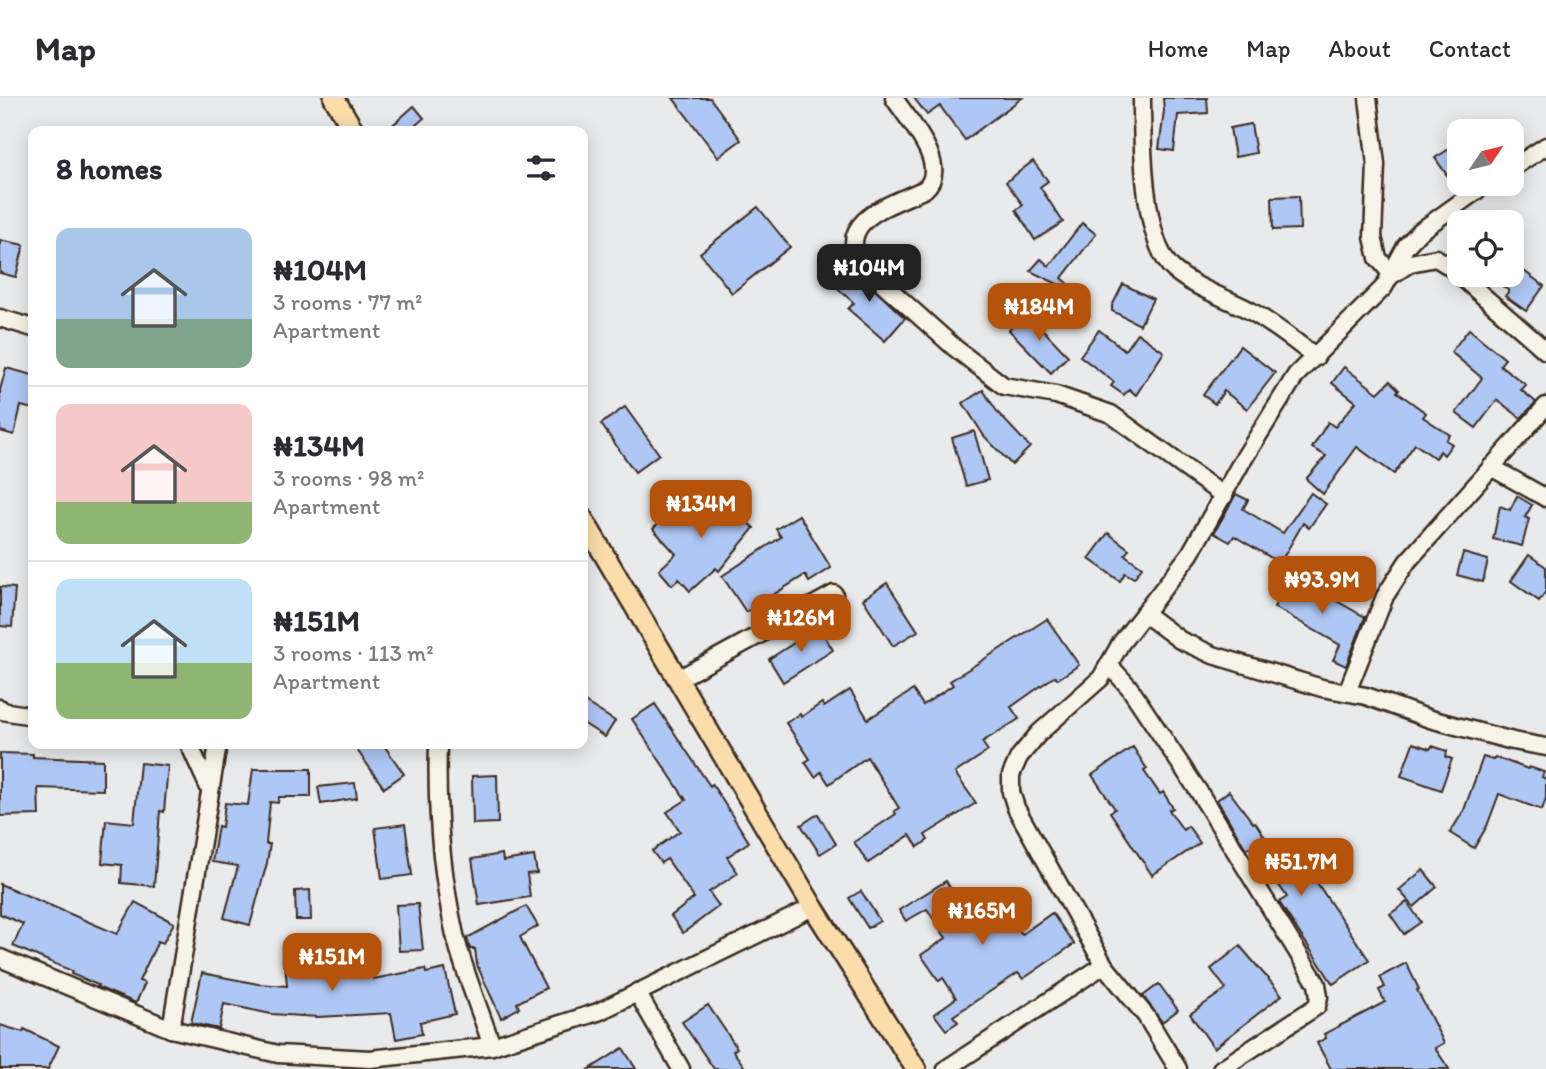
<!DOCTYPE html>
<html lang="en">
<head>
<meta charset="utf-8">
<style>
  :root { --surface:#fff; --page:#f7f7f7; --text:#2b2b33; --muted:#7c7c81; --line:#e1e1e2; --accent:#b45309 }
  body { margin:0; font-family:Itim,sans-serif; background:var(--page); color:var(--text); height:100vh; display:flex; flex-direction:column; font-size:26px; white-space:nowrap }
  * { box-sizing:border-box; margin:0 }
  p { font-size:23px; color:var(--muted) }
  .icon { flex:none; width:38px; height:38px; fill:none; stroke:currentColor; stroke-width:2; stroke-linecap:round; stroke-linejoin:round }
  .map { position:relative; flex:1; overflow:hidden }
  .panel { position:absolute; left:28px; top:28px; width:560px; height:623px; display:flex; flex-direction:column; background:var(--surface); border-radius:14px; box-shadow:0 4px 18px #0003 }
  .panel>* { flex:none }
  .needle { width:46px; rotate:55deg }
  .buttons { position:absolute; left:1447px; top:21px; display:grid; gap:14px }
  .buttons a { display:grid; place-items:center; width:77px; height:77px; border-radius:14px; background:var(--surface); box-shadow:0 4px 18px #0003; font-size:35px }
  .price { position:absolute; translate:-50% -60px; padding:0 16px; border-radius:14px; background:var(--accent); color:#fff; font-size:23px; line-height:46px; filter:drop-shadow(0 2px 4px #0008) }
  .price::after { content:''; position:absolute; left:50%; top:42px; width:21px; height:16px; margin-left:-10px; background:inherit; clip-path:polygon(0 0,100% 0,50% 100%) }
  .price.selected { background:#222; color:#fff }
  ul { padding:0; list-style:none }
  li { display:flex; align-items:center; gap:21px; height:175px; padding:0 28px }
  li+li { border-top:2px solid var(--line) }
  li span { display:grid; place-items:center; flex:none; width:196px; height:140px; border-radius:14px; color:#555 }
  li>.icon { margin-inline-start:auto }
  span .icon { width:84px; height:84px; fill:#fffc; stroke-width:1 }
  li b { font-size:30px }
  h2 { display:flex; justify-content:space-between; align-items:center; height:84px; padding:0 28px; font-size:30px }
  header { display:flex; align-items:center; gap:42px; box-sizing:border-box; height:98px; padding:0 35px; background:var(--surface); border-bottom:2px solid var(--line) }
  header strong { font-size:33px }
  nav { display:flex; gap:38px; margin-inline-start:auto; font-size:24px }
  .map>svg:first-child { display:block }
</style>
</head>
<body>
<header>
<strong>Map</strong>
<nav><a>Home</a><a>Map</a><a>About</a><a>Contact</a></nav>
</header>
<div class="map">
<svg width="1546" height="971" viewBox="0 0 1546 971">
  <rect width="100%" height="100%" fill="#e9eaeb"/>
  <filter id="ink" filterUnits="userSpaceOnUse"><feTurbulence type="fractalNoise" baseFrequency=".0143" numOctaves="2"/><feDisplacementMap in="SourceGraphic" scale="14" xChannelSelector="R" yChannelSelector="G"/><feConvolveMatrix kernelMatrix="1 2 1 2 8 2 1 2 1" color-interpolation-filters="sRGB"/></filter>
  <g filter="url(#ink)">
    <g fill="#afc7f5" stroke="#3b2a1e" stroke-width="2">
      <polygon points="673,0 710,0 741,42 718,59"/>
      <polygon points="914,0 1022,0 965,42 940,8 927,17"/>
      <polygon points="1163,0 1207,0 1208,15 1178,17 1174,53 1159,51 1164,13"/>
      <polygon points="414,8 424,20 409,33 386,33"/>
      <polygon points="1251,26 1256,55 1235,59 1230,30"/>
      <polygon points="1460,44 1460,68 1447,77 1435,60"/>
      <polygon points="1033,63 1048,83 1040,89 1063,124 1035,142 1016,112 1023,107 1006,84"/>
      <polygon points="1299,98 1300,131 1273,132 1272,99"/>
      <polygon points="758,109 790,149 732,195 700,155"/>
      <polygon points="1082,125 1096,136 1062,180 1072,189 1070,192 1030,173 1041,161 1049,168"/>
      <polygon points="0,142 24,147 16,179 0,175"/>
      <polygon points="849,168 905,220 885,243 848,211 854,205 833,186"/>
      <polygon points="1524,173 1544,188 1526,213 1505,198 1509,193 1488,177 1521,177"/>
      <polygon points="1123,186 1153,201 1140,227 1112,213 1112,208"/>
      <polygon points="1027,215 1068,258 1051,275 1009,232"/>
      <polygon points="1469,231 1505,261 1500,267 1526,287 1521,292 1536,304 1521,320 1497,302 1476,330 1456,315 1482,280 1451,254"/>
      <polygon points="1099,232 1125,252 1137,235 1164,254 1136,297 1129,291 1124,297 1111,288 1114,284 1080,258"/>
      <polygon points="1240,248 1275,275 1247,311 1224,293 1215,306 1203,297"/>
      <polygon points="1344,269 1378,295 1390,283 1399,292 1397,294 1426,315 1423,319 1450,337 1446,342 1452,346 1444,357 1440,353 1435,360 1415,346 1394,376 1357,349 1323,396 1306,381 1326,358 1312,350 1328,324 1335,329 1356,304 1332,285"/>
      <polygon points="6,270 33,277 33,311 21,308 14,337 0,333 0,292"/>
      <polygon points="983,292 998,315 1030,349 1012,367 984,338 963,305"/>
      <polygon points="625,309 659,356 635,374 601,326"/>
      <polygon points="974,333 988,382 966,388 952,340"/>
      <polygon points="709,394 754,430 719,473 716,470 690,493 679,481 672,487 659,472 676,456 653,431 666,418 669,421 681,409 690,417"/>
      <polygon points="1311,395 1326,406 1309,430 1303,425 1280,465 1234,438 1230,444 1214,435 1236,396 1248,402 1243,411 1283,435"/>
      <polygon points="1517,398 1532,407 1525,419 1529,421 1522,448 1493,441 1500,408 1510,412"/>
      <polygon points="799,417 831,470 809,484 805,477 746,514 722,478 781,439 776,431"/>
      <polygon points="1108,435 1129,451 1125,457 1142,469 1134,480 1125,475 1120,483 1089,461"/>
      <polygon points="1463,455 1488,462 1483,484 1457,477"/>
      <polygon points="1529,457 1546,469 1546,493 1539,503 1511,483"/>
      <polygon points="1292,478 1365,519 1346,568 1333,562 1340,547 1274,509"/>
      <polygon points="887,485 918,533 893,548 863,501"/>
      <polygon points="0,489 15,490 12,529 0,528"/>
      <polygon points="1047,521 1079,567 1058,581 1055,578 1011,609 1019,621 982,644 988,653 955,675 976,705 925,737 928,742 918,749 910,737 868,765 854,744 896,716 894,713 899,710 867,659 829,686 821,674 815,679 805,664 810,661 786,625 800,616 801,619 822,605 824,609 850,592 868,621 913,592 923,607 953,587 950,583"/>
      <polygon points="819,529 833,552 783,584 769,561"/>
      <polygon points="583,603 615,623 605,639 583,625"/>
      <polygon points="655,606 710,688 712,686 749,744 727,759 738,775 709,794 719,808 683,835 671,818 694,800 667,761 661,765 652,753 680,733 667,714 686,702 632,621"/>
      <polygon points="1413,645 1430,651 1432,648 1447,653 1446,659 1452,661 1441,692 1401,678"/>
      <polygon points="366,646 383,646 404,676 384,690 357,652"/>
      <polygon points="1133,649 1147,671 1144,673 1160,696 1163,694 1173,710 1169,712 1183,732 1188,728 1200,745 1152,777 1110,714 1115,711 1092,677"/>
      <polygon points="0,655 33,656 33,659 103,662 103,692 38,690 39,717 0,718"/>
      <polygon points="1483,659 1493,662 1495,659 1528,671 1529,669 1544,674 1542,679 1546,681 1546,700 1542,712 1499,696 1487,728 1474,750 1450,735 1464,712"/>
      <polygon points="140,665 168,668 164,714 160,713 154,788 121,785 122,767 102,765 106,722 134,725"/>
      <polygon points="253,671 311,671 311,699 279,699 278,705 270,704 266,746 270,746 267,765 250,827 224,820 238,768 212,764 218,728 222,729 225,705 248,707"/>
      <polygon points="497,677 498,725 473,726 472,678"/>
      <polygon points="355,685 357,700 321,706 318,689"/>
      <polygon points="1229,693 1253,725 1255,724 1275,755 1288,746 1291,751 1296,747 1308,765 1305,767 1369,862 1333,886 1279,804 1287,799 1252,748 1246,751 1217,702"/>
      <polygon points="818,716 836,746 820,756 801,727"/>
      <polygon points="405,726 412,777 382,781 375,730"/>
      <polygon points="502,756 503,763 534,758 537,775 527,776 530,799 479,807 472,761"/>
      <polygon points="1423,772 1437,789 1414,809 1399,792"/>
      <polygon points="946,783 965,815 993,796 1022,836 1052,815 1074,846 1023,881 1018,875 953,918 958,924 946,932 934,916 956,900 943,880 939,883 921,857 946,840 927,811 906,823 899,812"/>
      <polygon points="0,786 117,836 135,804 174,825 163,845 158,843 139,883 145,885 136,905 97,889 98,887 71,876 72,873 13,848 23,826 0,816"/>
      <polygon points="310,792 311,822 296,822 295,793"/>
      <polygon points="861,793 880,823 868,830 849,800"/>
      <polygon points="1407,804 1421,824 1404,836 1390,816"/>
      <polygon points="418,806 423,852 399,853 396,807"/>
      <polygon points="526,808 538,828 520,839 546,890 517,905 519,910 501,920 477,867 475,851 470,851 467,840"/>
      <polygon points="1240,848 1282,897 1214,950 1190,916 1226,891 1211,871"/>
      <polygon points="315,850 315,858 373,858 373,881 425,871 426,875 445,871 455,916 420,924 422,936 396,941 391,915 318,919 271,916 224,906 219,931 191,925 202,875 258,886 287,888 284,853"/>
      <polygon points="1406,865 1419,891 1417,892 1444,945 1435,950 1449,971 1331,971 1317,945 1326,940 1324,936 1385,904 1379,892 1385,889 1380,879"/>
      <polygon points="1159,886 1178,912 1162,924 1143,898"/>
      <polygon points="708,907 737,950 733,953 746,971 714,971 682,924"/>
      <polygon points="0,927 23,934 24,931 59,948 48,971 0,971"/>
      <polygon points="623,950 636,971 590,971"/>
    </g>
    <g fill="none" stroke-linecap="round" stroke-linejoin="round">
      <g stroke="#3b2a1e" stroke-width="21">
        <g id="minor">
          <path d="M 894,0 C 908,22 951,68 925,91 C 895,106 835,120 860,165 L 955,250 L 1004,288 L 1056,297 L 1111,316 L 1224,398"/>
          <path d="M 1142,0 C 1142,41 1142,144 1174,172 C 1194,189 1221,198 1245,210 C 1270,223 1293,242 1316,259"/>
          <polyline points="1368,0 1376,66 1373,139 1378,160 1392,177 1410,165 1436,160 1449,168 1546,253"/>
          <polyline points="1512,70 1546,48"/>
          <polyline points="0,220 33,230"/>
          <polyline points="1491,369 1546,400"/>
          <polyline points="1144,515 1180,542 1213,557 1322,590 1366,598 1430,621 1513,643 1546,649"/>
          <polyline points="1109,567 1129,589 1199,694 1317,886 1319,899 1317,908 1221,971"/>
          <polyline points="678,581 834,496"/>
          <polyline points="1347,594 1385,498 1407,464 1546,308"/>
          <polyline points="0,610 2,613 33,618"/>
          <polyline points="189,646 210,692"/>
          <path d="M 438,646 C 436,710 441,774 455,837 C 464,874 480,912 492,948"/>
          <polyline points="0,860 171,931 278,956 370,961 492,948 598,914 813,809"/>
          <polyline points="637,894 681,971"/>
          <polyline points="171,931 218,646"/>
          <polyline points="946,971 1104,867"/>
          <polyline points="1178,971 1146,918 1104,867 1016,710 1011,694 1011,677 1019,659 1039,635 1101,580 1121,545 1190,456 1241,365 1296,277 1384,189 1406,148 1419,134 1486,86"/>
        </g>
      </g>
      <g stroke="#3b2a1e" stroke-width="24">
        <g id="major">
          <polyline points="334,0 354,33"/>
          <polyline points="583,421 813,809 916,971"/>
        </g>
      </g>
      <use href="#minor" stroke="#f7f3e8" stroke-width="16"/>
      <use href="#major" stroke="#fbddab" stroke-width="19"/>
    </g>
  </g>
</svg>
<div class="buttons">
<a><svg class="needle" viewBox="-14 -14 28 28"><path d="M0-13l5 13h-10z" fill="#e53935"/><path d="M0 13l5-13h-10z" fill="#7c7c81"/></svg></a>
<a><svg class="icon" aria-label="locate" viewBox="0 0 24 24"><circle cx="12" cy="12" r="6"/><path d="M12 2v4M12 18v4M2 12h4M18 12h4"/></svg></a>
</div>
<b class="price selected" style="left:869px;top:206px">₦104M</b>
<b class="price" style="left:1039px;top:245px">₦184M</b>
<b class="price" style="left:701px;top:442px">₦134M</b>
<b class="price" style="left:1322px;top:518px">₦93.9M</b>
<b class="price" style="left:801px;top:556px">₦126M</b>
<b class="price" style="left:1301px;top:800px">₦51.7M</b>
<b class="price" style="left:982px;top:849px">₦165M</b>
<b class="price" style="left:332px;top:895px">₦151M</b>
<section class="panel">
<h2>8 homes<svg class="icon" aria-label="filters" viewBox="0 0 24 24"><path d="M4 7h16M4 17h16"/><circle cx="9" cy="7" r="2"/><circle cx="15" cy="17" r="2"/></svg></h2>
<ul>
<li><span style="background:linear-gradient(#a9c7e8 65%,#7fa58c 0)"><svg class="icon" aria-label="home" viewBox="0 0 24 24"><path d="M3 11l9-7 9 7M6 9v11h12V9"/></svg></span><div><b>₦104M</b><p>3 rooms · 77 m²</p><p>Apartment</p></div></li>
<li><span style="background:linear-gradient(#f6c9c9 70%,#8fb573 0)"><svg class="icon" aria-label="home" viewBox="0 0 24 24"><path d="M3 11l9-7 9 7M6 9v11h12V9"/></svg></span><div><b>₦134M</b><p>3 rooms · 98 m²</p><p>Apartment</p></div></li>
<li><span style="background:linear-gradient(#bfe0f5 60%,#8fb573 0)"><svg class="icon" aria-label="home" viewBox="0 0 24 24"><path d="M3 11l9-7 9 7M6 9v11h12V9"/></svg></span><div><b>₦151M</b><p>3 rooms · 113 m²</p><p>Apartment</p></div></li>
</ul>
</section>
</div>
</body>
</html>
